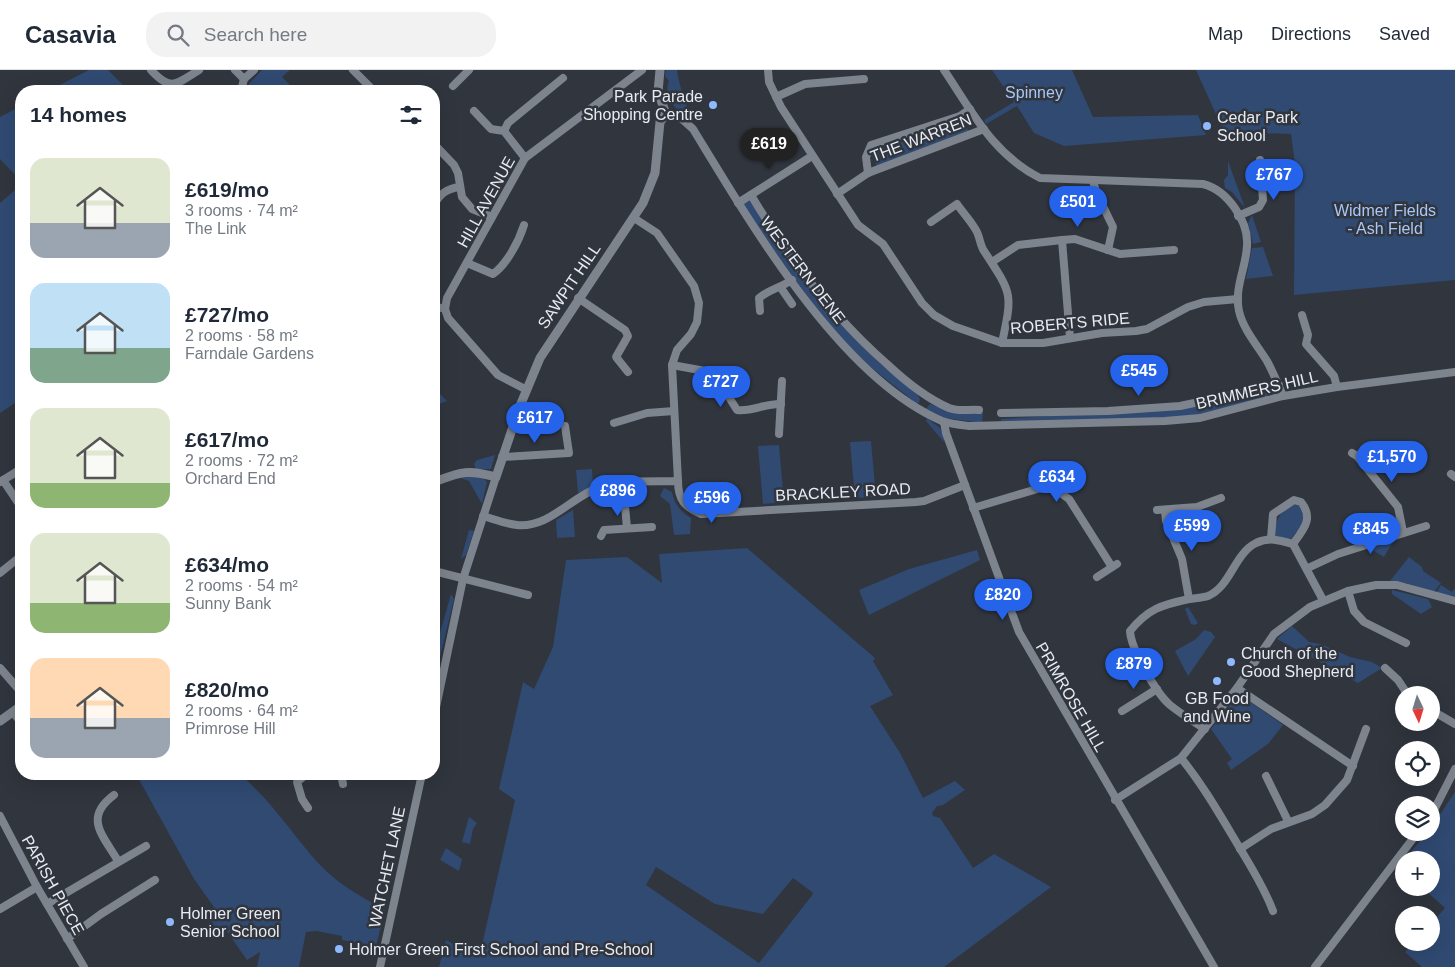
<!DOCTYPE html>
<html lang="en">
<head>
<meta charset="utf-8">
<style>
  :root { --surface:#fff; --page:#f2f2f3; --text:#1f2937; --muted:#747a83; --line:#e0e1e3; --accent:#2563eb }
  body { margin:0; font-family:Arial,sans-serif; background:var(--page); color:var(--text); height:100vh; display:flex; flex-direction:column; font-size:19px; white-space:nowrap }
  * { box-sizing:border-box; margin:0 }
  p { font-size:16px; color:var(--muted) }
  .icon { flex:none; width:28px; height:28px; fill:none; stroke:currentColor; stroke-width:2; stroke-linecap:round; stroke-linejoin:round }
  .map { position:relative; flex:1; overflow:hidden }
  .side { position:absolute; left:15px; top:15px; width:425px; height:695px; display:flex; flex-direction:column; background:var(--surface); border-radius:20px; box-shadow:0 5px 20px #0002 }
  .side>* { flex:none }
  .needle { width:32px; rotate:176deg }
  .controls { position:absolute; left:1395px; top:616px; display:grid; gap:10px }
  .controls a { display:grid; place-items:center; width:45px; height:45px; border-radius:50%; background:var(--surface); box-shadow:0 5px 20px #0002; font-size:25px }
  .price { position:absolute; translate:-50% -42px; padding:0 11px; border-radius:18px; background:var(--accent); color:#fff; font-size:16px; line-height:32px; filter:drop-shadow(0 1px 2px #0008) }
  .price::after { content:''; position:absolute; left:50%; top:30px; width:15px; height:11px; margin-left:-8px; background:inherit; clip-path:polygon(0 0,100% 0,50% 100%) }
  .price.selected { background:#222; color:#fff }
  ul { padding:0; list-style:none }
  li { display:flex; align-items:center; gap:15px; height:125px; padding:0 15px }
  li span { display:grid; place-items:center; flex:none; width:140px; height:100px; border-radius:15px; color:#555 }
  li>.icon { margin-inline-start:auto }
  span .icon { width:60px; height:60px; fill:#fffc; stroke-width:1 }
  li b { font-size:21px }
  h2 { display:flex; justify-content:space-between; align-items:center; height:60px; padding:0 15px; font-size:21px }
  header { display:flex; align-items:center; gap:30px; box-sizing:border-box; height:70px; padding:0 25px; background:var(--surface); border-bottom:1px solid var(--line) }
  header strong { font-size:24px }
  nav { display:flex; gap:28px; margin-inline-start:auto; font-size:18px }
  .search { width:350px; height:45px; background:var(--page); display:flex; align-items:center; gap:12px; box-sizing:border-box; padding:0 18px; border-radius:20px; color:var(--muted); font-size:19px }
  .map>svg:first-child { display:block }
</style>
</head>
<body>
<header>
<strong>Casavia</strong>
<div class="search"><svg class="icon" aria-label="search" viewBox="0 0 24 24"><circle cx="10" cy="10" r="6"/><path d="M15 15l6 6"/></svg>Search here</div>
<nav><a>Map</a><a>Directions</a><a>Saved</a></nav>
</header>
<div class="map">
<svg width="1455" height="897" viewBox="0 0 1455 897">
  <rect width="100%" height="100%" fill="#30353e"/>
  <g fill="#304a72" fill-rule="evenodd">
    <polygon points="89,0 108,0 129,21 48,21"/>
    <polygon points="262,0 290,0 282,7 292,17 287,21 248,21 249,14"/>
    <path d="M 666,0 L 677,0 C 679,18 688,34 690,51 C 678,40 662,29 669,11 L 665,6 Z"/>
    <polygon points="992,0 1072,0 1093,47 1198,45 1206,65 1064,76 1034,63 1017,36 986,54 984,50 1014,32"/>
    <polygon points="1196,0 1455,0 1455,210 1294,225 1295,94 1291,64 1224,62"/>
    <polygon points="21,36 21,111 0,89 0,47"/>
    <polygon points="962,51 971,64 877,97 872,86 876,80"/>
    <polygon points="1228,91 1245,138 1232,122 1225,118 1224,110 1228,105"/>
    <polygon points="21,115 21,329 0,343 0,133"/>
    <polygon points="750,131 843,257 884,297 916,322 920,329 919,333 916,333 868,295 832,260 768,172 744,136 744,133"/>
    <polygon points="1252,145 1261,172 1253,174 1248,153"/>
    <polygon points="1263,177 1273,206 1246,209 1252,178"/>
    <polygon points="434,318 447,331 434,336"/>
    <polygon points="1267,321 1268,328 1222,341 1182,348 1001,352 1001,349 1188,338"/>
    <polygon points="930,334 956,343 983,343 982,353 945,348 926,339"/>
    <polygon points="927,348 940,358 945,370 943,371 926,351"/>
    <polygon points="871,371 876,427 855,428 850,372"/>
    <polygon points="779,375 784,432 763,434 758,376"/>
    <polygon points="495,385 491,399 476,399 474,394 477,390"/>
    <polygon points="592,399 593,416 578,423 576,400"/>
    <polygon points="468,405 483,408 487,412 482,434 469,411 460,408"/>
    <polygon points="1065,407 1066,411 1059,417 1049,415 1029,418 1027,409"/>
    <path d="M 664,418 L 672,422 C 674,434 681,442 691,448 L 690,464 L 674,465 L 670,434 L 660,426 Z"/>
    <path d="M 1296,434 L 1302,438 L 1306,450 L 1290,470 L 1278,468 L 1274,464 C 1276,449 1280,440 1296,434 Z"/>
    <polygon points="573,440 575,467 557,468 556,450"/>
    <polygon points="469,460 474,461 466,485 461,489"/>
    <polygon points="1394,470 1384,487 1369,478"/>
    <path d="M 747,478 L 875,588 L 873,591 L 893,625 L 870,636 L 900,683 L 923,728 L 955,711 L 965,720 L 943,735 L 937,736 L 932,743 L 933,746 L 940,748 L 973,798 L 994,784 L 1051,817 L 944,897 L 439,897 L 446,870 L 479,888 L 515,730 L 499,719 L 523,612 L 534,619 L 553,577 L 566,490 L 627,487 L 662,513 L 659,484 ZM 656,797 L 715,834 L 763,844 L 793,808 L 812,822 L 813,824 L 759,893 L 646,815 Z"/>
    <polygon points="977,480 980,490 869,545 859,520 909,499"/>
    <polygon points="1409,487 1422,497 1423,501 1441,513 1434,522 1406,513 1390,511"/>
    <polygon points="1441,515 1452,522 1455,518 1455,526 1436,523"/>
    <polygon points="1392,520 1428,529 1432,537 1421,544 1392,524"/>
    <polygon points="451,524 454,529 439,591 434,590 434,584"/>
    <polygon points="1188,537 1198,553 1195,555 1191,554 1185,539"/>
    <polygon points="1292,556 1309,572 1321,574 1350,587 1372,592 1382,598 1358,613 1277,569"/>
    <polygon points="1204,560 1211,562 1215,567 1188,606 1175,581 1196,569"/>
    <polygon points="1246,629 1283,655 1268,674 1231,700 1227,693 1232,689 1211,659 1233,631"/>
    <path d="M 136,704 L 239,704 C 272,730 293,766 321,796 C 338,814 363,828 385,840 L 376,876 L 342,870 L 342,866 L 317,861 L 306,862 L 299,897 L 257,897 L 260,882 L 247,890 L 226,860 L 221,864 L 205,844 L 214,837 L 194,809 Z"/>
    <polygon points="1455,722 1455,897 1422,897 1405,882 1413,873 1431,872 1431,854 1445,838 1423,818 1431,818 1431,790 1404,790 1427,763 1431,762 1431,758"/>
    <polygon points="469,747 477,753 473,759 470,774 462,772"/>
    <polygon points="446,778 462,789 459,801 440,790"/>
  </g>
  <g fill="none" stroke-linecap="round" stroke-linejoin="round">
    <g stroke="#7d848d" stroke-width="8">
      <path d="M 151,0 C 171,22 176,14 199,0"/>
      <polyline points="235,0 244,9"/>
      <polyline points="353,0 374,21"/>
      <polyline points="768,0 769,12 781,37 858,155 883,174 922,233 934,245 953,256 1002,273 1043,273 1102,263 1136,261 1147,259 1188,237 1204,232 1238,229"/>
      <path d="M 944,0 C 973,43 993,84 1040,108 L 1203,114 C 1227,120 1249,151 1247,176 C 1246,198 1234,218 1239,241 C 1243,259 1257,275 1267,291 C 1273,302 1278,314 1283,326"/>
      <polyline points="453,16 469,0"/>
      <polyline points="241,21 244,9 254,0"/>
      <polyline points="776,27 805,14 864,9"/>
      <polyline points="474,41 491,59 504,61 525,88"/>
      <path d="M 666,44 L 682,49 L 693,59 C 750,152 839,307 942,351 C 950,354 960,355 969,356 L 1165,351 L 1200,348 L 1283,326 L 1337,317 L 1455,302"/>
      <polyline points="504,61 508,53 563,8"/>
      <polyline points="434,74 454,95 458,103 462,127 472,139 492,147"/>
      <polyline points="868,103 866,87 871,75 960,46 970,39"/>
      <polyline points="1093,111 1096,122 1113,157 1108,180"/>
      <polyline points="837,124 868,103 984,59"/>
      <path d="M 751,125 C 788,187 832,246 887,294 C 905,311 926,328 949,338 C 960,342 969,339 979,340"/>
      <polyline points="738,133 812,86"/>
      <path d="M 434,135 C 440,124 446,119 459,117"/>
      <polyline points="1238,146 1259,137 1263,130 1260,90"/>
      <polyline points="634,148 657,163 694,216 699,233 697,252 691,264 677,280 672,295 678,411"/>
      <path d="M 931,152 L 957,134 C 963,143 972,152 977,162 C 980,168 980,175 984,181 C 1012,224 1013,222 1002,273"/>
      <polyline points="1062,170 1070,268"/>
      <polyline points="992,192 1018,175 1062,170 1075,169 1120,184 1174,180"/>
      <path d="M 467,193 L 493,204 C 507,194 519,171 524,155"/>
      <polyline points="781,218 792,234"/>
      <polyline points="578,228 625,260 628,266 616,287 628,302"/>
      <polyline points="434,236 445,239 448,248 498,305 527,320"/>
      <polyline points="445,239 447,228 525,88 642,0"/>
      <path d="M 760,241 L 759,228 C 770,219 780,218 792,210"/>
      <polyline points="1302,245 1308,265 1306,274 1334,306 1337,317"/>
      <path d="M 672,295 L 705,301 L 717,308 L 737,340 C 752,342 766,333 781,334"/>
      <polyline points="1001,343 1108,341 1180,336 1279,315"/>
      <polyline points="944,352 946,363 1019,562 1214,897"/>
      <polyline points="614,353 647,343 674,341"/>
      <polyline points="779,364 782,311"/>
      <polyline points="1352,383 1357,386 1398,437 1403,462"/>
      <polyline points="502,387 569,383 565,356"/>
      <polyline points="1451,404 1455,407"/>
      <polyline points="3,410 21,437"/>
      <polyline points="0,412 21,399"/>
      <polyline points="623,414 627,458"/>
      <polyline points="973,438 1044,417 1055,419 1069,429 1112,497"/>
      <polyline points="1157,440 1197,437 1221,428"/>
      <polyline points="1165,440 1166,451 1182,489 1189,529"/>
      <path d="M 483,446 C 494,449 505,454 517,455 C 547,458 568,431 593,420 C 617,409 651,412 678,411 C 678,430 685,437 701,444 L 916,432 L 924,431 L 965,415"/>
      <polyline points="601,466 604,460 652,457"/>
      <path d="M 1271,468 L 1273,444 L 1294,430 L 1301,432 C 1314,448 1304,459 1293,474"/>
      <polyline points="1308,498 1338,484 1426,456"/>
      <polyline points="434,501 528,525"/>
      <polyline points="0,503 21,486"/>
      <polyline points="1097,507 1117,494"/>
      <polyline points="1348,521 1354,541 1364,552 1406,573"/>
      <polyline points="0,598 21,622"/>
      <polyline points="1385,598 1398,610 1408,625"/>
      <polyline points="1237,618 1353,696"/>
      <polyline points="1431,640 1455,654"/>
      <polyline points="1122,641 1157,619"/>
      <polyline points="13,642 21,653"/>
      <polyline points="434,647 463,509 496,407"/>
      <path d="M 1205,659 C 1193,651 1181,644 1170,635 C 1156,623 1131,579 1130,561 C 1148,539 1161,535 1189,529 C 1195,528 1202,528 1208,526 C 1231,516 1234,484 1256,473 C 1269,467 1279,470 1293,474 L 1323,530"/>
      <path d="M 1181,688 C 1203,715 1220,745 1238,775 C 1251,797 1264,817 1273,841"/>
      <polyline points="33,704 34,704"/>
      <polyline points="307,704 297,712 302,729 308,738"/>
      <polyline points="341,704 343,714"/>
      <polyline points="1266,706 1288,751"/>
      <path d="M 114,725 C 83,748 103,765 118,791"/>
      <polyline points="1115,730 1181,688 1237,618 1274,564 1310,537 1348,521 1376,515 1397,515 1455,531"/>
      <polyline points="0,746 37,817 84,897"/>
      <polyline points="1431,746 1455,699"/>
      <polyline points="1240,779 1271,759 1312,744 1325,735 1347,710 1366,659"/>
      <polyline points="47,834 146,776"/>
      <polyline points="0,839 37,817"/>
      <polyline points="67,869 101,844 155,810"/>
      <polyline points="380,897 422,704"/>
      <polyline points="1315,897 1418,762"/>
    </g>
    <g stroke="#7d848d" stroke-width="9">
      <path d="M 434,412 C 461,402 467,399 496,407 L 520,336 L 540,288 L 643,133 L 655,103 L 660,52 L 666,44 L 658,22 L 660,0"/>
      <polyline points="0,651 21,636"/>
    </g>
  </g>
  <g fill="#8eb9fc" stroke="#30353e" stroke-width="2">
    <circle cx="713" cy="35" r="5"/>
    <circle cx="1207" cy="56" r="5"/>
    <circle cx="1231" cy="592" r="5"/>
    <circle cx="1217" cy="611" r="5"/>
    <circle cx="170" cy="852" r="5"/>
    <circle cx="339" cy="879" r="5"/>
  </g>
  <g text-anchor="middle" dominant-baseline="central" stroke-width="5" stroke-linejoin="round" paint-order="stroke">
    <g font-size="16" fill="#a8c7f7" stroke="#30353e">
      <text x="1034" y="22">Spinney</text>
      <text x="1385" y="140">Widmer Fields<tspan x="1385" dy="18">- Ash Field</tspan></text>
    </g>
    <g font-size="16" fill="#e8ebf1" stroke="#30353e" text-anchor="start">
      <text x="703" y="26" text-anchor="end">Park Parade<tspan x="703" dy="18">Shopping Centre</tspan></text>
      <text x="1217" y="47">Cedar Park<tspan x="1217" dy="18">School</tspan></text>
      <text x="1241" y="583">Church of the<tspan x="1241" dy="18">Good Shepherd</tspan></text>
      <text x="1217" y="628" text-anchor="middle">GB Food<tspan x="1217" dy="18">and Wine</tspan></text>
      <text x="180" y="843">Holmer Green<tspan x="180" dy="18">Senior School</tspan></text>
      <text x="349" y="879">Holmer Green First School and Pre-School</text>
    </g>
    <g font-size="16" fill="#e8ebf1" stroke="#30353e">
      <text transform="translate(921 68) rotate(-21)">THE WARREN</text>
      <text transform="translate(486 132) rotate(-61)">HILL AVENUE</text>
      <text transform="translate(803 200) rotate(53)">WESTERN DENE</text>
      <text transform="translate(569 216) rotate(-56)">SAWPIT HILL</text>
      <text transform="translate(1070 253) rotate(-5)">ROBERTS RIDE</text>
      <text transform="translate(1257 320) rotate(-13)">BRIMMERS HILL</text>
      <text transform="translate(843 422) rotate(-3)">BRACKLEY ROAD</text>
      <text transform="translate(1071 627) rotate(60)">PRIMROSE HILL</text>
      <text transform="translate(387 797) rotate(-78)">WATCHET LANE</text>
      <text transform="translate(53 815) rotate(61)">PARISH PIECE</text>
    </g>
  </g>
</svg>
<div class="controls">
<a><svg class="needle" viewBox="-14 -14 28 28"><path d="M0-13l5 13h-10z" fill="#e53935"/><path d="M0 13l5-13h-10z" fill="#747a83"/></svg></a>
<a><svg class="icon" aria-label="locate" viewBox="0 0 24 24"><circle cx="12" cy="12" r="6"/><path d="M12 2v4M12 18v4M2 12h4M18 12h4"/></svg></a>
<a><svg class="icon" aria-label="layers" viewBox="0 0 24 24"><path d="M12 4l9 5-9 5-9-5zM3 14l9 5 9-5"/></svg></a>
<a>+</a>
<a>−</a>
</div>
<b class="price selected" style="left:769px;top:100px">£619</b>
<b class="price" style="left:1274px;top:131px">£767</b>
<b class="price" style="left:1078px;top:158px">£501</b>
<b class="price" style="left:1139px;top:327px">£545</b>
<b class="price" style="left:721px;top:338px">£727</b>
<b class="price" style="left:535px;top:374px">£617</b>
<b class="price" style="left:1392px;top:413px">£1,570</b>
<b class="price" style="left:1057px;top:433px">£634</b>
<b class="price" style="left:618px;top:447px">£896</b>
<b class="price" style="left:712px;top:454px">£596</b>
<b class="price" style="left:1192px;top:482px">£599</b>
<b class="price" style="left:1371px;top:485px">£845</b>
<b class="price" style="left:1003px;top:551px">£820</b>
<b class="price" style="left:1134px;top:620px">£879</b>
<section class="side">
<h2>14 homes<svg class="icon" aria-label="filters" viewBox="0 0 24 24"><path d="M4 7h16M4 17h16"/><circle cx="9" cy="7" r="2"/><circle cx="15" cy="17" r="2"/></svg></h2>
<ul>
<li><span style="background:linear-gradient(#dfe7d0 65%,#9aa5b1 0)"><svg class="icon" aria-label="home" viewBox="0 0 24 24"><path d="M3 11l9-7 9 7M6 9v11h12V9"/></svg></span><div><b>£619/mo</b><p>3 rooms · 74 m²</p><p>The Link</p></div></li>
<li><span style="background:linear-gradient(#bfe0f5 65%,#7fa58c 0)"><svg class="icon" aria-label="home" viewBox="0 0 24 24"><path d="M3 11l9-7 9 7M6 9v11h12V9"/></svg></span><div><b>£727/mo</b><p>2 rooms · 58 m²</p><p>Farndale Gardens</p></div></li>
<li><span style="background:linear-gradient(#dfe7d0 75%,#8fb573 0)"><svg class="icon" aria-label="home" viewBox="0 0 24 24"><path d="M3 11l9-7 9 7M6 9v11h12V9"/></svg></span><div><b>£617/mo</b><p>2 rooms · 72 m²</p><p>Orchard End</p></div></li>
<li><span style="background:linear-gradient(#dfe7d0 70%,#8fb573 0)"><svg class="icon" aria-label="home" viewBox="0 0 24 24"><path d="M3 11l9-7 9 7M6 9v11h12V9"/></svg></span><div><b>£634/mo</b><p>2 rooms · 54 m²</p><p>Sunny Bank</p></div></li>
<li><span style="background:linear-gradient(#ffd9b3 60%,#9aa5b1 0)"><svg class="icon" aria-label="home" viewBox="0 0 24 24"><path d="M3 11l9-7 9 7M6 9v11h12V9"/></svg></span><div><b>£820/mo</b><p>2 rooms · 64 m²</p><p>Primrose Hill</p></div></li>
</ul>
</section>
</div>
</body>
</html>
